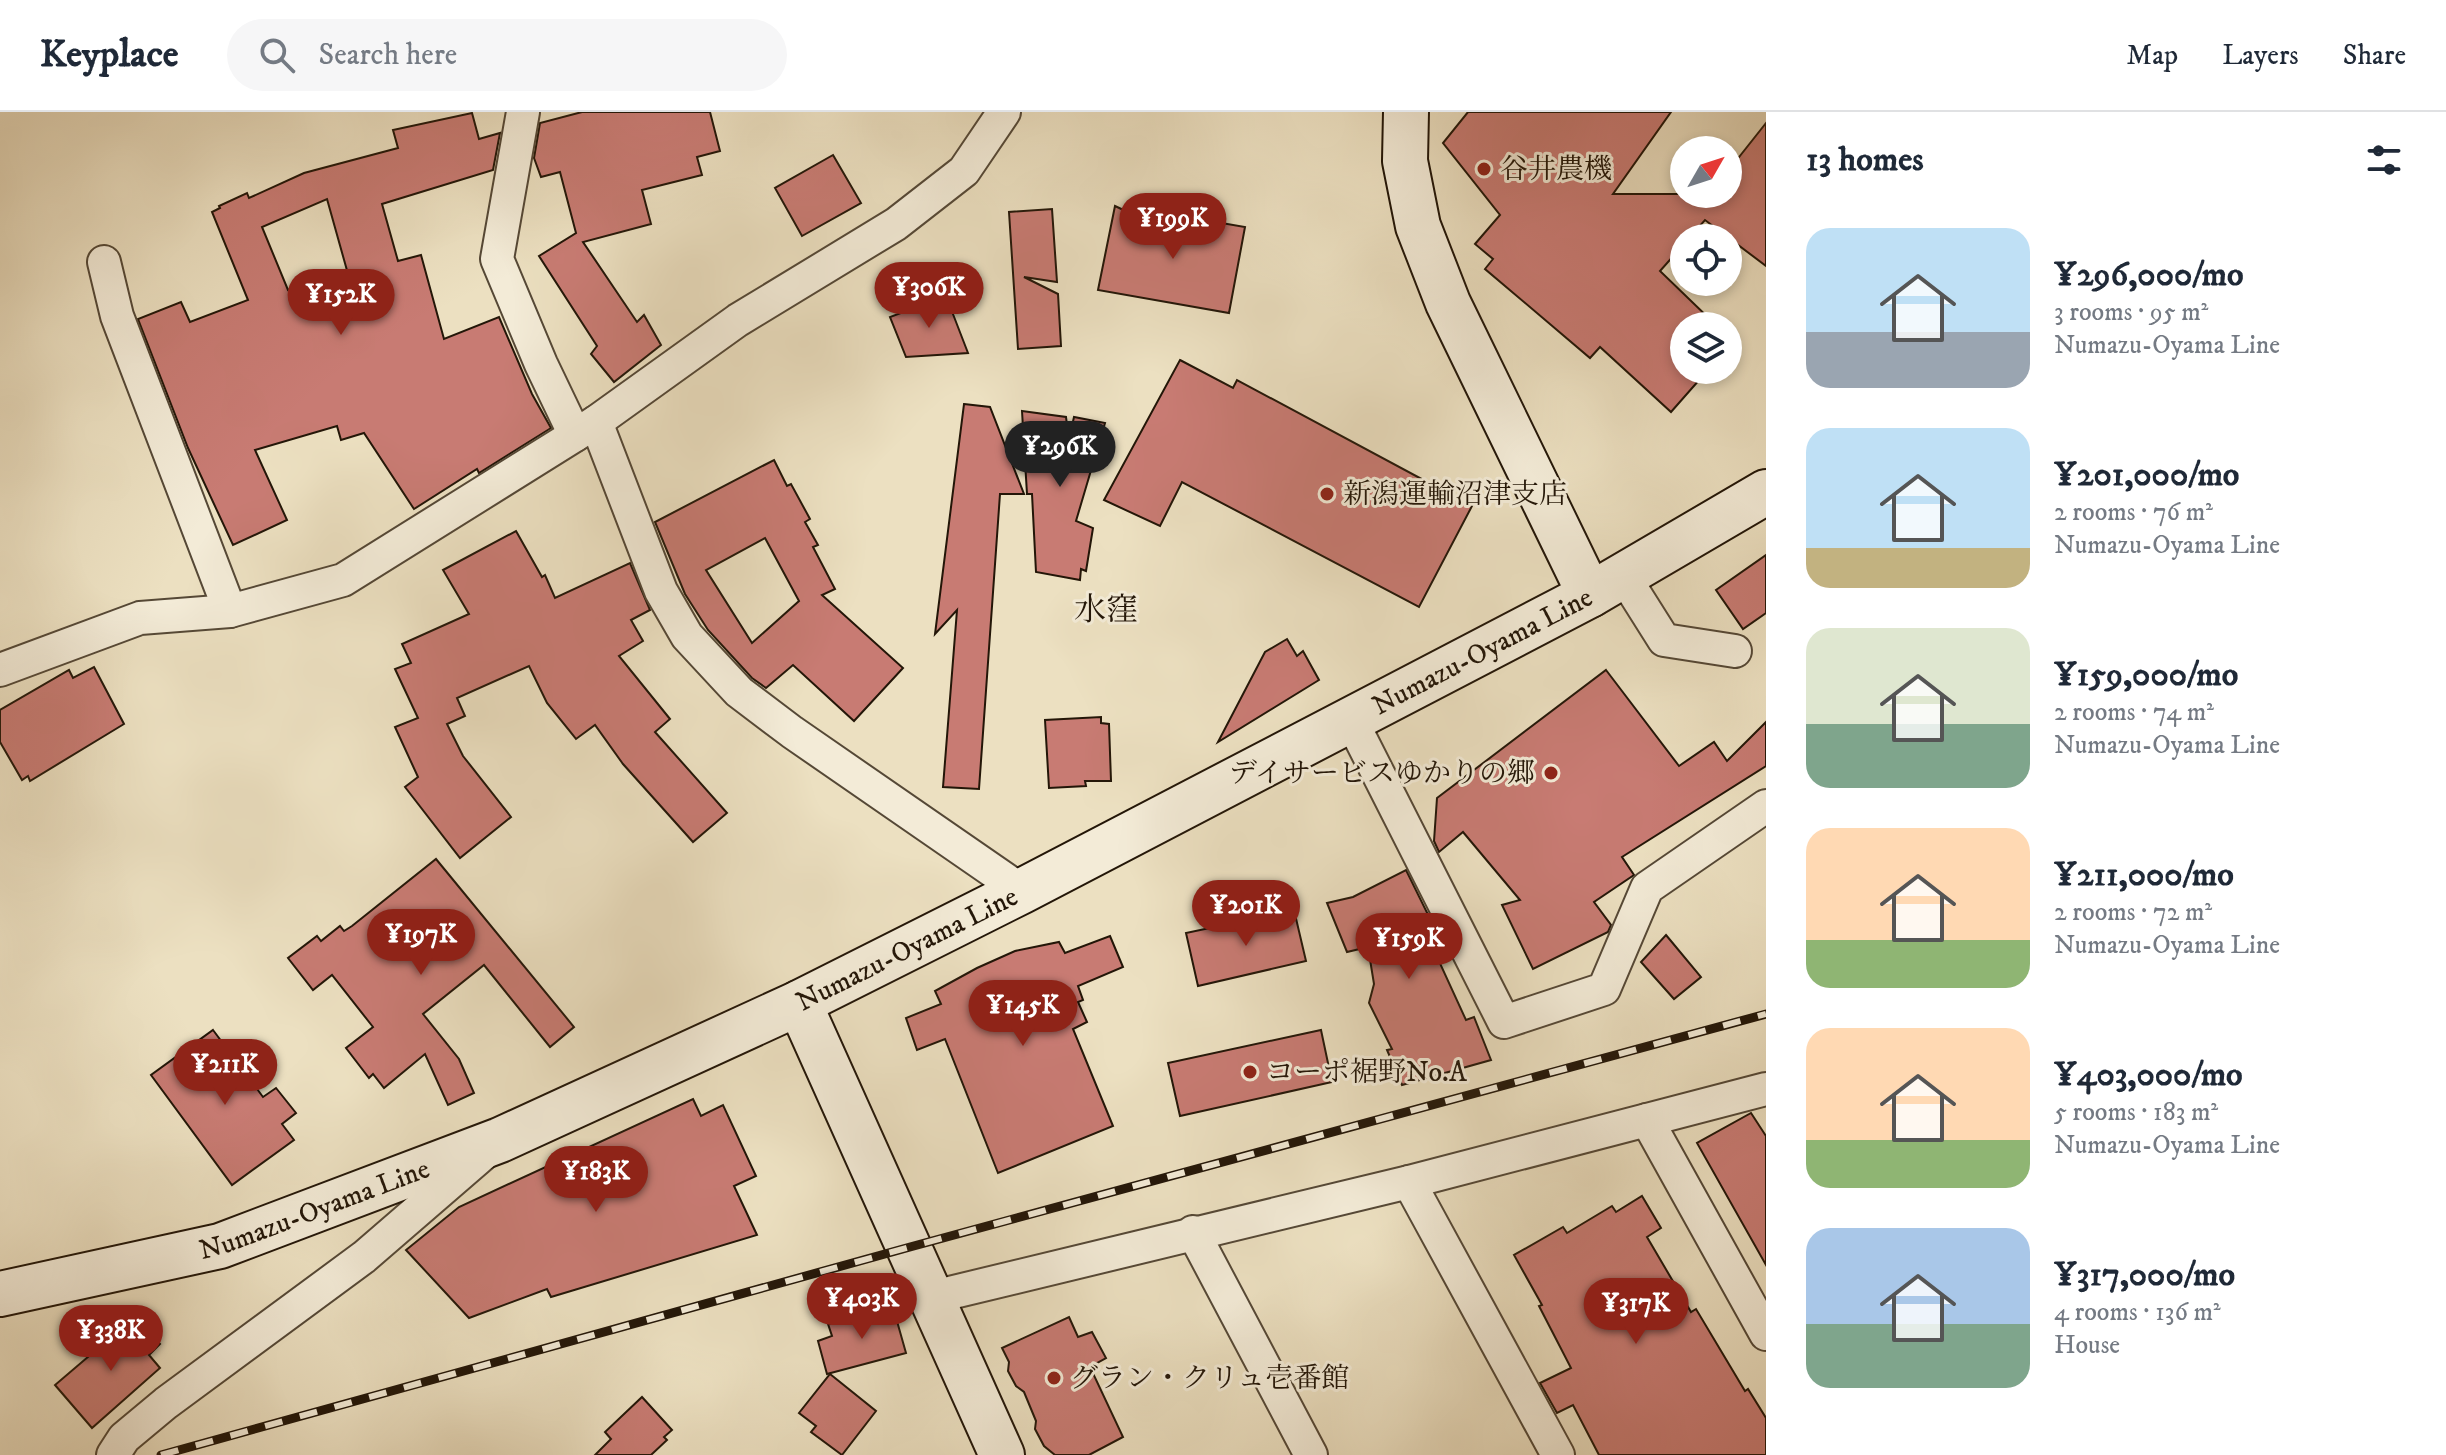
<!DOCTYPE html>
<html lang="en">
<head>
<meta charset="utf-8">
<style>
  :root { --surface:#fff; --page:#f6f6f7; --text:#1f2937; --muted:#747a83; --line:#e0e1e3; --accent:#8f2418 }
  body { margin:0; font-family:"IM FELL DW Pica","Noto Serif JP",serif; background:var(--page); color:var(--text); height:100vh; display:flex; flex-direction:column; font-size:30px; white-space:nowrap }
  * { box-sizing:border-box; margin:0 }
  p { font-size:26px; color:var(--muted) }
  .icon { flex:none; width:44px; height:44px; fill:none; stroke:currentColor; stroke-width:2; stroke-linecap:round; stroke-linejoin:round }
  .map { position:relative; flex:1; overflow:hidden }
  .panel { display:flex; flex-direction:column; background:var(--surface); width:680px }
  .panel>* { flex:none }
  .needle { width:52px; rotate:51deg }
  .controls { position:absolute; left:1670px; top:24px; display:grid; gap:16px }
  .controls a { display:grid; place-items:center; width:72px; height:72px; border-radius:50%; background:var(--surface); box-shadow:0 4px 12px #0003; font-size:40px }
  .price { position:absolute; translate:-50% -68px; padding:0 18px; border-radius:28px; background:var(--accent); color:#fff; font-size:26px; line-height:52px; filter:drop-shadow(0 2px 4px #0008) }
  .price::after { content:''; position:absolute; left:50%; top:48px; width:24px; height:18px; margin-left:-12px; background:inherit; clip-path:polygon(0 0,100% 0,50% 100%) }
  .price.on { background:#222; color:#fff }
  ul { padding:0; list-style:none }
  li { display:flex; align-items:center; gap:24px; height:200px; padding:0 40px }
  li span { display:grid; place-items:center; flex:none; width:224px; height:160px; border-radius:24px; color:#555 }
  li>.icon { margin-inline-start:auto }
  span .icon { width:96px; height:96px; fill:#fffc; stroke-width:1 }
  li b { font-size:34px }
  h2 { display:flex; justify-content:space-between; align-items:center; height:96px; padding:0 40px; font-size:34px }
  header { display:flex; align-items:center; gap:48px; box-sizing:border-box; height:112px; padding:0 40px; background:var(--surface); border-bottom:2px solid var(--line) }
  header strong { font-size:38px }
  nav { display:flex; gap:44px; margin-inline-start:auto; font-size:28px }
  .search { width:560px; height:72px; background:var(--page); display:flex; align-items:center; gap:20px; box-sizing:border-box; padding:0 28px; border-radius:44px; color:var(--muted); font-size:30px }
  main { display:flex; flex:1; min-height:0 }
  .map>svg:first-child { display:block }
</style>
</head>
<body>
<header>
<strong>Keyplace</strong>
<div class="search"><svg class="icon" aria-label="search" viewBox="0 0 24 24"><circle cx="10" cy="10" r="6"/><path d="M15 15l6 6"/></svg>Search here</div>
<nav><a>Map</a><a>Layers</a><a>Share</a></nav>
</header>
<main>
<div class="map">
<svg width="1766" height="1343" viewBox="0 0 1766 1343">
  <rect width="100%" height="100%" fill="#ece0c1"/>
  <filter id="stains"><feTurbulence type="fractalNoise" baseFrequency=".0025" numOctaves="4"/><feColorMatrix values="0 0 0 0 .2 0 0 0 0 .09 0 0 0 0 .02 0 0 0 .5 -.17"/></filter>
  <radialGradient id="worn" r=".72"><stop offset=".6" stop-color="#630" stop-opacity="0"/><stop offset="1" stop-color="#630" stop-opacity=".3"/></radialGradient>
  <g fill="#c87b73" stroke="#231608" stroke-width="2" fill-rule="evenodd">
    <polygon points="582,0 710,0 720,39 697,45 702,63 642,78 651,112 583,130 637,210 644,203 661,233 614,270 591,242 597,234 539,144 576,121 560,60 541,65 534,46 540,11"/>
    <polygon points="1468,0 1671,0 1613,82 1728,82 1728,59 1766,11 1766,154 1705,108 1689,126 1684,126 1684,132 1660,159 1717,214 1684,214 1684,258 1708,258 1671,300 1600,235 1590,246 1485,157 1493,147 1475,132 1500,103 1443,31"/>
    <path d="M 472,1 L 479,27 L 500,21 L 493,58 L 382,92 L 398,149 L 421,143 L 444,227 L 499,205 L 532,282 L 551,316 L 479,361 L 477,357 L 414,397 L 364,321 L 341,328 L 337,314 L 255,338 L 287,408 L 233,433 L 188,336 L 138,207 L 181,190 L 190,210 L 248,188 L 212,100 L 220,96 L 219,94 L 247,81 L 249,86 L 304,61 L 398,36 L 393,18 ZM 327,87 L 348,162 L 288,178 L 262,115 Z"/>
    <polygon points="833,43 861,91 802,124 775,76"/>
    <polygon points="1115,94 1172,121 1175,103 1245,115 1229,201 1098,178"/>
    <polygon points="1052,97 1057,170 1024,165 1058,182 1061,234 1018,237 1009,100"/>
    <polygon points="946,184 968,241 906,245 890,205"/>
    <polygon points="1180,248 1233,276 1237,268 1472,394 1419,495 1182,370 1160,414 1104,388"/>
    <polygon points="964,292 990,295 1024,382 1000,382 979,677 943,675 957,498 935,522"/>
    <polygon points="1022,299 1066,305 1067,313 1072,314 1074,305 1105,311 1076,409 1093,416 1086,459 1081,457 1080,468 1036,460 1032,382 1027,382"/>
    <path d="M 774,348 L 787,374 L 791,372 L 810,407 L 805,410 L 818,433 L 813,435 L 835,477 L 822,483 L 903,556 L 854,609 L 793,553 L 766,576 L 752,566 L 708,518 L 685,482 L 655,410 ZM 765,426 L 799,489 L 752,531 L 706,458 Z"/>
    <polygon points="516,419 542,465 545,463 555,486 630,451 650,498 631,508 643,529 619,544 670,607 655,620 727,701 693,730 623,652 595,613 576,627 547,591 529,554 457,586 465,604 447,612 463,644 511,705 460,746 405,675 418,665 395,615 418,606 395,557 411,551 402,532 469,502 443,458"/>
    <polygon points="1766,443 1766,501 1743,517 1716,478"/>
    <polygon points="1287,527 1297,544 1303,539 1319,568 1218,630 1265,540"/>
    <polygon points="94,555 124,612 30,669 28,664 22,668 0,630 0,598 69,558 73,566"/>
    <polygon points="1606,558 1679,654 1714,630 1727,649 1766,610 1766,654 1622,745 1634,763 1594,790 1611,813 1608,820 1533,857 1502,793 1520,788 1463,720 1439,740 1434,729 1437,686"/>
    <polygon points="1101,605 1101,611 1109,612 1111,669 1085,669 1086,674 1049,676 1045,608"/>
    <polygon points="436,747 574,915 550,935 484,853 423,902 459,947 474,981 448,993 425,942 384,976 373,962 369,966 346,936 373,915 332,863 313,878 288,846 317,824 321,829 340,814 344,819 352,814"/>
    <polygon points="1406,758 1441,829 1432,834 1466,908 1474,905 1491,948 1402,973 1387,938 1392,937 1369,891 1374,872 1368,835 1347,840 1327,791 1353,785"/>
    <polygon points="1294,798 1306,849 1198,874 1186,821"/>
    <polygon points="1666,823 1701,865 1674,887 1641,850"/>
    <polygon points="1110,824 1123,855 1078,874 1083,888 1078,890 1087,910 1073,917 1113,1014 998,1061 945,927 917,938 906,906 941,892 935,879 977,856 1015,839 1059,830 1065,841"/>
    <polygon points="213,918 263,985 276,976 296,1001 282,1012 294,1028 232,1073 151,963"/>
    <polygon points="1321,918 1332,970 1180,1004 1168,951"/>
    <polygon points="693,987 701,1004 723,993 756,1064 734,1074 757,1123 551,1185 547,1177 469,1206 406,1138 459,1095"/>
    <polygon points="1751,1001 1766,1024 1766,1153 1697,1031"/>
    <polygon points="1642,1084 1661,1116 1647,1125 1691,1200 1696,1197 1745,1279 1748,1277 1766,1306 1766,1343 1599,1343 1573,1293 1557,1301 1540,1271 1571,1256 1539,1194 1542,1193 1514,1143 1563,1115 1567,1121 1612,1094 1616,1100"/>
    <polygon points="893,1195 906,1241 827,1262 818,1229 832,1224 828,1212"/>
    <polygon points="136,1204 160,1232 149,1243 160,1256 92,1316 55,1273"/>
    <polygon points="1069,1205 1078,1225 1092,1220 1106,1246 1090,1255 1123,1325 1089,1343 1055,1343 1044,1334 1035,1317 1036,1309 1024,1280 1016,1274 1008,1259 1009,1250 1002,1236"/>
    <polygon points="830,1262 876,1299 842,1343 811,1320 816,1314 799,1301"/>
    <polygon points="642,1285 672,1318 664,1325 667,1328 651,1343 595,1343 611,1327 605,1320"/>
  </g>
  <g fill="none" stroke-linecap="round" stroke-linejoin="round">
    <g stroke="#554836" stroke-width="36">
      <g id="street">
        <polyline points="523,0 497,147 541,252 575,323"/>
        <polyline points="104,150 117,204 230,499"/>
        <polyline points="596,310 661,479 687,524 739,580 792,620 1022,779"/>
        <polyline points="1623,463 1664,528 1735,539"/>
        <polyline points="0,558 140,506 230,499 343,468 596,310 738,208 896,112 964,59 1004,0"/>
        <polyline points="1351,608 1504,910 1604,877 1647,776 1766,694"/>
        <polyline points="1647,1008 1766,1222"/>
        <polyline points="1409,1070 1558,1343"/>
        <polyline points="1193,1120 1311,1343"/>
        <polyline points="933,1185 1409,1070 1766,977"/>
        <polyline points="113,1343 124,1326 166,1291 364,1145 482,1043"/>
      </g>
    </g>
    <g stroke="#231608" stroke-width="48">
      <g id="secondary">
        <polyline points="1406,0 1405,49 1418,114 1448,191 1590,483"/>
        <polyline points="799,891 1002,1343"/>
        <path id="s1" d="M 0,1182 L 220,1134 L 500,1028 L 799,891 L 1022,779 L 1590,483 L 1766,380"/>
      </g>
    </g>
    <use href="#street" stroke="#f3ebd7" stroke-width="32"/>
    <use href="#secondary" stroke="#f3ebd7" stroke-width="44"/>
    <g stroke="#231608" stroke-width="9">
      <polyline id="rail" points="161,1343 910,1135 1766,902"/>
    </g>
    <use href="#rail" stroke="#f3ebd7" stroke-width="6" stroke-dasharray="18" stroke-linecap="butt"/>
  </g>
  <g fill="#8f2418" stroke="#f3ebd7" stroke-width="3">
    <circle cx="1484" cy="57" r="8"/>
    <circle cx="1327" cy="382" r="8"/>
    <circle cx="1551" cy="661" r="8"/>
    <circle cx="1250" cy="960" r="8"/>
    <circle cx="1054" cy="1266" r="8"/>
  </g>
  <g text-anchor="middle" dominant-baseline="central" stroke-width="6" stroke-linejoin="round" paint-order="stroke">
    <g font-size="28" fill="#231608" stroke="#f3ebd7" text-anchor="start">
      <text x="1500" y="57">谷井農機</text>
      <text x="1343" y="382">新潟運輸沼津支店</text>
      <text x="1535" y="661" text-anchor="end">デイサービスゆかりの郷</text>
      <text x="1266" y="960">コーポ裾野No.A</text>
      <text x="1070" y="1266">グラン・クリュ壱番館</text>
    </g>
    <g font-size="28" fill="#231608" stroke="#f3ebd7">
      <text stroke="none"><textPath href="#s1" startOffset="1622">Numazu-Oyama Line</textPath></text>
      <text stroke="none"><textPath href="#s1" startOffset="974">Numazu-Oyama Line</textPath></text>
      <text stroke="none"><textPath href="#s1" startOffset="326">Numazu-Oyama Line</textPath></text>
    </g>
    <g font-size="32" fill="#231608" stroke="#f3ebd7">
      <text x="1106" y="499">水窪</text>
    </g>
  </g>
  <rect width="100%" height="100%" filter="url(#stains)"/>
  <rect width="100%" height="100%" fill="url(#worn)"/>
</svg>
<div class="controls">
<a><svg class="needle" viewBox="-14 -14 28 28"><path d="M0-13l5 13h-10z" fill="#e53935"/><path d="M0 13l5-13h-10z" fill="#747a83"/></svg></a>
<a><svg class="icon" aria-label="locate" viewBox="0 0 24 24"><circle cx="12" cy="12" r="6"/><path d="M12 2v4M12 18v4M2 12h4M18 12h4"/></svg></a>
<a><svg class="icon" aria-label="layers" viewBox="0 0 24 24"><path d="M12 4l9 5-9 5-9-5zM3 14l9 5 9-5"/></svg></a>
</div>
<b class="price" style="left:1173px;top:149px">¥199K</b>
<b class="price" style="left:929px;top:218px">¥306K</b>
<b class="price" style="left:341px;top:225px">¥152K</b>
<b class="price on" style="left:1060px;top:377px">¥296K</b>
<b class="price" style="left:1246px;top:836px">¥201K</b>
<b class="price" style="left:421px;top:865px">¥197K</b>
<b class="price" style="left:1409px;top:869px">¥159K</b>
<b class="price" style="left:1023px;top:936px">¥145K</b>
<b class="price" style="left:225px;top:995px">¥211K</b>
<b class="price" style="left:596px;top:1102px">¥183K</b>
<b class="price" style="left:862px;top:1229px">¥403K</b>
<b class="price" style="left:1636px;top:1234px">¥317K</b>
<b class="price" style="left:111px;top:1261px">¥338K</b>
</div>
<section class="panel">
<h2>13 homes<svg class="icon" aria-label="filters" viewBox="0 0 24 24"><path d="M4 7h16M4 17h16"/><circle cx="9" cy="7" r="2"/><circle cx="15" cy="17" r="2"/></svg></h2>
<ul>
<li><span style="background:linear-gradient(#bfe0f5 65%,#9aa5b1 0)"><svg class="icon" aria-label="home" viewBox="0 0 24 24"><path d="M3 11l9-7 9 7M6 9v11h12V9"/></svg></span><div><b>¥296,000/mo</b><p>3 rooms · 95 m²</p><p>Numazu-Oyama Line</p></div></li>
<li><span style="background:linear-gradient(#bfe0f5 75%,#c2b280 0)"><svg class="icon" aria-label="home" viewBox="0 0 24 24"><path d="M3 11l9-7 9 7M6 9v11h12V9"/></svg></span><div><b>¥201,000/mo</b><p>2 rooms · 76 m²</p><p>Numazu-Oyama Line</p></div></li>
<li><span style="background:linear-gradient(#dfe7d0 60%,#7fa58c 0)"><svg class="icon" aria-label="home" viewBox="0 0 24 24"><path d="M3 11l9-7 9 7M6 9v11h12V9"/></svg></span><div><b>¥159,000/mo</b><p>2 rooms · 74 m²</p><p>Numazu-Oyama Line</p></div></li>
<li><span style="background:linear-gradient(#ffd9b3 70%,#8fb573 0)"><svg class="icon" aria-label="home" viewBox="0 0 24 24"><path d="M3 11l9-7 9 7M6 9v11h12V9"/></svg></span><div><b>¥211,000/mo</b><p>2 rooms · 72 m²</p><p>Numazu-Oyama Line</p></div></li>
<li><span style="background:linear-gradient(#ffd9b3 70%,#8fb573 0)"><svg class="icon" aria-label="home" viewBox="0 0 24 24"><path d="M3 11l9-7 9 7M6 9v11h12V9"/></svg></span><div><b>¥403,000/mo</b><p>5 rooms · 183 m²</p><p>Numazu-Oyama Line</p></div></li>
<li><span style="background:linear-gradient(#a9c7e8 60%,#7fa58c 0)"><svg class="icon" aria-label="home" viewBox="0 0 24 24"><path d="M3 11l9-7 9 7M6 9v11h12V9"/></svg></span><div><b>¥317,000/mo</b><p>4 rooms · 136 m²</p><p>House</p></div></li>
</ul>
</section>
</main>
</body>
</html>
